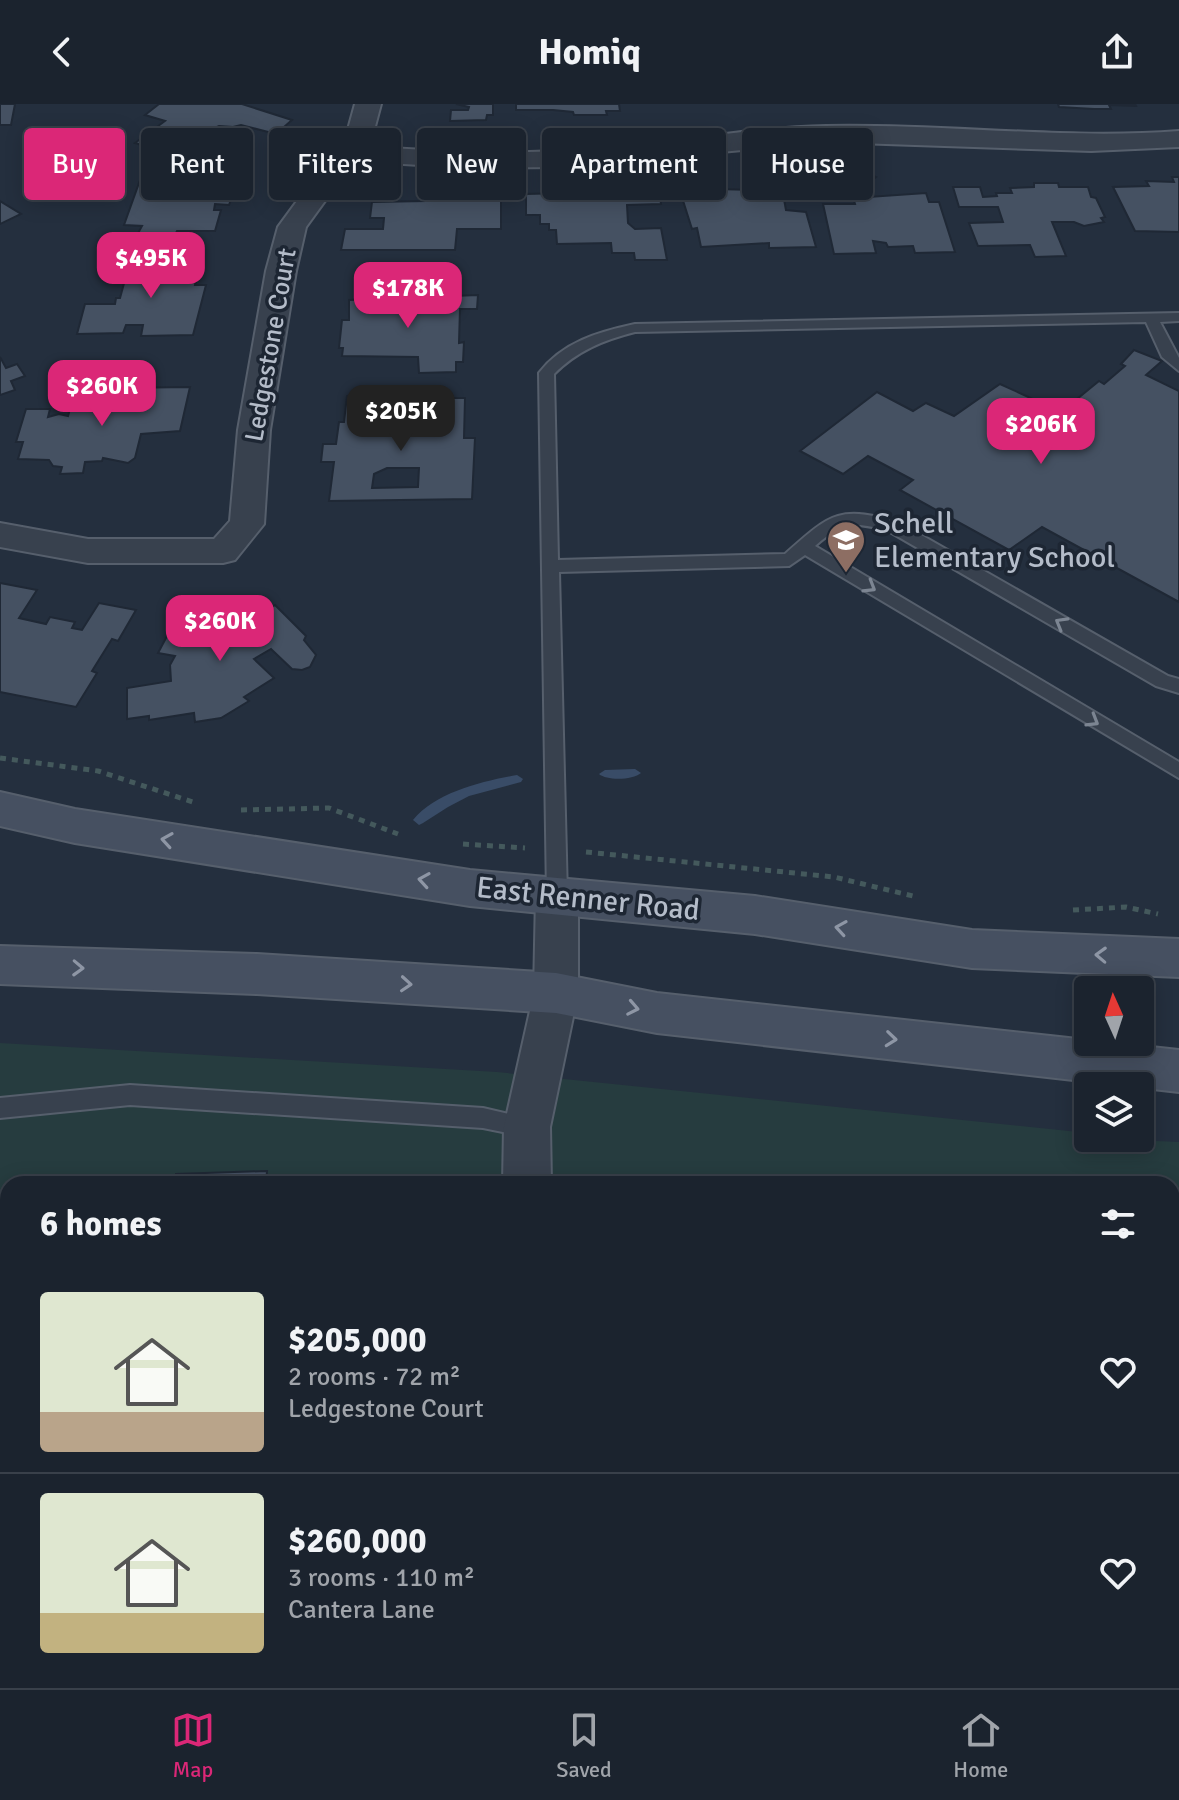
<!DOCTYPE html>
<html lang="en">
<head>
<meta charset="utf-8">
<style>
  :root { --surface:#1b232e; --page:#242b36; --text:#f1f3f6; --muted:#a0a4aa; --line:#39404a; --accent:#db2777 }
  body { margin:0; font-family:Signika,sans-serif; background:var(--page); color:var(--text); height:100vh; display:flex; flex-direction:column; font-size:30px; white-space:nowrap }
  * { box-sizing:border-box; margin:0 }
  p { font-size:26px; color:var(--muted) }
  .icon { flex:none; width:44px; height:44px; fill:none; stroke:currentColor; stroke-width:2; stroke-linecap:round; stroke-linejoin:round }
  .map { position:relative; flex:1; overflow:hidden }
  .drawer { position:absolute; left:0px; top:1072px; width:1180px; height:512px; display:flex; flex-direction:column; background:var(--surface); border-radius:24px 24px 0 0; box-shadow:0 4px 20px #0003,0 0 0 2px var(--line) }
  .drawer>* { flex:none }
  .top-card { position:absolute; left:24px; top:24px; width:1132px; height:72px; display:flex; gap:16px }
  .needle { width:52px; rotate:357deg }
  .buttons { position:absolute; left:1074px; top:872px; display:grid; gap:16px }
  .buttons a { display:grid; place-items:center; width:80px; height:80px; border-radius:8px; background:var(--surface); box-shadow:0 4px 20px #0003,0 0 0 2px var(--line); font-size:40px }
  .price { position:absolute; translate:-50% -68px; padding:0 18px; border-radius:16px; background:var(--accent); color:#fff; font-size:26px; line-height:52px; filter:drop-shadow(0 2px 4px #0008) }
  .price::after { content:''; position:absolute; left:50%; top:48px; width:24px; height:18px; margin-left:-12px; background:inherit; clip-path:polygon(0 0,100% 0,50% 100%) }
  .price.active { background:#222; color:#fff }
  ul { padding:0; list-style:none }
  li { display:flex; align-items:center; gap:24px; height:200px; padding:0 40px }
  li+li { border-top:2px solid var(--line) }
  li span { display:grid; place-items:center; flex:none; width:224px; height:160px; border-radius:8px; color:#555 }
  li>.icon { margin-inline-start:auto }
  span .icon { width:96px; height:96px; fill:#fffc; stroke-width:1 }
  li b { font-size:34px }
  h2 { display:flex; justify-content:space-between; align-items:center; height:96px; padding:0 40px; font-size:34px }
  .pill { padding:0 28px; border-radius:8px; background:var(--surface); box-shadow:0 4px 20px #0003,0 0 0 2px var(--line); font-size:28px; line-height:72px }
  .pill.active { background:var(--accent); color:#fff }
  header { display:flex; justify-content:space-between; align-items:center; height:104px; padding:0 40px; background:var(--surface); font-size:36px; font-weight:700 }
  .dock { display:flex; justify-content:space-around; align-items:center; height:112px; border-top:2px solid var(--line); background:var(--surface); font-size:22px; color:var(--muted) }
  .dock a { display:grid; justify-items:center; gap:4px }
  .dock .active { color:var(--accent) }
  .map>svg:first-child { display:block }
</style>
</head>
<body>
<header><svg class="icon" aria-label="back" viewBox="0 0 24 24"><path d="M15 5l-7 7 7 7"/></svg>Homiq<svg class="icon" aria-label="share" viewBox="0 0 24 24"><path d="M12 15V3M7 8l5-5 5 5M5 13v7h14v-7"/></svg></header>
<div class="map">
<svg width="1179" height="1584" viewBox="0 0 1179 1584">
  <rect width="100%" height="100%" fill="#242f3e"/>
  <path fill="#263c3f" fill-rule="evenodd" d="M 0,939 L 497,968 L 1088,1029 L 1088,1034 L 1179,1038 L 1179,1584 L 0,1584 ZM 8,1080 L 1172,1080 L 1172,1576 L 8,1576 Z"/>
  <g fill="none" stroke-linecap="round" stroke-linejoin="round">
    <g fill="#394c67" fill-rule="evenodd">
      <path d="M 635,665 L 641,669 C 633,676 607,677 599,670 L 605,666 Z"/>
      <path d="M 517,671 L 523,675 L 521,678 L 469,692 L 448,703 L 423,719 L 419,721 L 413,716 C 436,688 483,677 517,671 Z"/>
    </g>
  </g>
  <g fill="#455162" stroke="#1f2835" stroke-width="2" fill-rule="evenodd">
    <polygon points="0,0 15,0 11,21 0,21"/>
    <polygon points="159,0 242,0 292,16 276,30 241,21 233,23 219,22 191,34 198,36 187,46 177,44 171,49 135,39 165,17 145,11"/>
    <polygon points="456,0 493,0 493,11 487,11 486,16 450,17 451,6 468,6 469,3"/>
    <polygon points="516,0 619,0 620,7 606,7 607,11 574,11 573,8 553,6 516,6"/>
    <polygon points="1058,0 1135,0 1136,2 1109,1 1111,5 1094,5 1059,3"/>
    <polygon points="852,63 876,73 866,81 869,93 926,89 929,98 939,98 955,148 915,149 913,142 888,143 886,139 873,137 876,149 834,150 823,100 855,100 850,83 835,76"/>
    <polygon points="144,65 226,66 222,81 236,81 229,101 215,100 214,106 221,106 215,127 177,127 174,133 137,131 142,122 124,121"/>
    <polygon points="1172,73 1179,73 1179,128 1135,127 1113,83 1149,82 1146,77 1174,78"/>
    <polygon points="751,79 781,79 786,106 806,108 816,143 769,144 769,139 701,143 697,124 692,125 679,84 753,86"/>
    <polygon points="1034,79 1058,79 1059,83 1088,83 1091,93 1096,94 1105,113 1101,114 1104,118 1084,122 1074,118 1052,118 1066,152 1035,153 1030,141 978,142 969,119 1003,118 998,103 959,103 953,83 980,83 983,93 997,92 996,89 1012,89 1010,84 1034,83"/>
    <polygon points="640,85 659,85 661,100 627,101 628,119 635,125 661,124 667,156 635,156 634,149 612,149 611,139 557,140 556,126 549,126 549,120 540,120 540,111 526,111 526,90 599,88 599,92 641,92"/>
    <polygon points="478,87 478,95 501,95 501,125 457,125 455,146 341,146 345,125 383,125 384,114 370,114 372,98 425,97 425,88"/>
    <polygon points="0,97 21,110 0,120"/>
    <polygon points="180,151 180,160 200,160 195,181 206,181 193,231 141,232 143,221 126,221 123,229 77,230 85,200 115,200 116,194 120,194 126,172 121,171 125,156"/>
    <polygon points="478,191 477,205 460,205 459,239 464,238 463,258 456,258 456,268 419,269 418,253 342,252 343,244 339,244 342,216 349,216 349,196"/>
    <polygon points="1134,246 1162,257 1146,271 1179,287 1179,498 1042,423 1009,446 900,386 913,376 868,352 843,370 800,347 877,288 913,307 926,299 954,312 1000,280 1061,308 1099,277 1104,280 1125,262 1121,260"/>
    <polygon points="0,253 6,264 17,260 25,272 11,277 15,286 0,291"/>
    <polygon points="190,283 180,327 141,330 135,354 128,359 103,354 102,357 85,358 83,369 60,370 62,363 53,362 49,356 18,355 23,338 16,338 26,305 50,305 48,313 59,310 68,312 70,305 110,305 116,284"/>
    <path d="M 385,291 L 383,317 L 422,316 L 423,294 L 465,294 L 464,334 L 475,334 L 472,395 L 329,397 L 334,358 L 321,358 L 323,340 L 336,340 L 339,318 L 344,318 L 347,292 ZM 387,364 L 419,364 L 418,383 L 372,384 L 374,370 Z"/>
    <polygon points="0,479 37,486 19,514 46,520 50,513 75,518 72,524 82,526 99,499 136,506 118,537 112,535 92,567 97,569 76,603 0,588"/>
    <polygon points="256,492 269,504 275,501 306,532 304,536 316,551 310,563 302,566 292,565 271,545 254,555 274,574 244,593 249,597 221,614 195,618 194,609 149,616 149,612 127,615 127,584 171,577 170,561 175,552 158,549 175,517 193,520 232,514 225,508"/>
    <polygon points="267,1067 266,1080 174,1080 176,1070"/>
  </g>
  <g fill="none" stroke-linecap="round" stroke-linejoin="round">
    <g stroke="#565f6c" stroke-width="4">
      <g id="lane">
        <path d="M 1179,209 L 1179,217 L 1160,218 L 1179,254 L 1179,267 L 1162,253 L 1146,218 L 635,228 C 603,236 577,247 554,270 L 558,456 L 785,450 C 831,409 840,400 902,420 L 1168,572 L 1179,575 L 1179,589 L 1156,582 L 890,428 C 855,417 843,417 815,442 L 1179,658 L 1179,674 L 805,451 L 789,462 L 559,468 L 567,792 L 564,798 L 557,800 L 550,798 L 547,792 L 539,269 C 563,238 598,228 635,220 Z"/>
        <polygon points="130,981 483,1004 535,1016 538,1023 535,1030 527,1033 483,1024 130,1001 0,1014 0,994"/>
        <polygon points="8,1241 8,1301 0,1304 0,1244"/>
        <rect x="0" y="1478" width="8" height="26"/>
      </g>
    </g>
    <g stroke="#565f6c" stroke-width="4">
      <g id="street">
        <path d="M 355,0 L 381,0 L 373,30 L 365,42 C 440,48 515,51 590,45 C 669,39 747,24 826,22 C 944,19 1061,36 1179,27 L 1179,43 L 1091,47 L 827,38 L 560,63 L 469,64 L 354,57 L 306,123 L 296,167 L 270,326 L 264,420 L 235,456 L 223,459 L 88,459 L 0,443 L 0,419 L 88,435 L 214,435 L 230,417 L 238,326 L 266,167 L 278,123 L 347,29 Z"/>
        <polygon points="557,775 572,780 578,792 578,889 550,1023 551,1080 503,1080 504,1023 534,889 536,792 542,780"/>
        <rect x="501" y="1576" width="58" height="8"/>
      </g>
    </g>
    <g stroke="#565f6c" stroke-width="4">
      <g id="secondary">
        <polygon points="0,688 75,705 470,766 755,792 972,826 1179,835 1179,873 972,864 755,830 470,802 75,739 0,722"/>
        <polygon points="0,842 257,850 556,869 657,889 1179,946 1179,988 657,929 556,909 257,890 0,880"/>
      </g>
    </g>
    <g stroke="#44595c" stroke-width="5" stroke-dasharray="6 6" stroke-linecap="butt">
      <polyline points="0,654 98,667 196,699"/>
      <polyline points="241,706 329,704 398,730"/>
      <polyline points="463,740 525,744"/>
      <polyline points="586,748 834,773 913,792"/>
      <polyline points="1073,806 1126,803 1158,810"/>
    </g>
    <use href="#lane" fill="#38414e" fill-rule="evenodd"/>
    <use href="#street" fill="#38414e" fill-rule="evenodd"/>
    <use href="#secondary" fill="#465061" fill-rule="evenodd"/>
  </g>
  <defs><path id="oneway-chevron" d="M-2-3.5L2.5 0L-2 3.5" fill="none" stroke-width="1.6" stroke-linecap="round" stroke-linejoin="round" transform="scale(2)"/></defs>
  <g stroke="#7c8592">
    <use href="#oneway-chevron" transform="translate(870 483) rotate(31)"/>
    <use href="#oneway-chevron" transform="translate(1061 519) rotate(-150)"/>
    <use href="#oneway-chevron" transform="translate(1093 617) rotate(31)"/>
  </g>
  <g stroke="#8e96a5">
    <use href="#oneway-chevron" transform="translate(167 736) rotate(-171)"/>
    <use href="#oneway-chevron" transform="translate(424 776) rotate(-171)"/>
    <use href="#oneway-chevron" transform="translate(841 824) rotate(-171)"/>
    <use href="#oneway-chevron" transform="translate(1101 851) rotate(-178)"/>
    <use href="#oneway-chevron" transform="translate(78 864) rotate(2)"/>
    <use href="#oneway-chevron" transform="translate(406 880) rotate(4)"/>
    <use href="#oneway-chevron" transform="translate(633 904) rotate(11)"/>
    <use href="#oneway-chevron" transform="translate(891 935) rotate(6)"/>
  </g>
  <defs>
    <g id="school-pin" transform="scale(2)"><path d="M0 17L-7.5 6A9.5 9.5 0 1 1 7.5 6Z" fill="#8d6e63" stroke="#1d2633"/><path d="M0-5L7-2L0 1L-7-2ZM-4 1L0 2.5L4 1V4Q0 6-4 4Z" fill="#fff"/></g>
  </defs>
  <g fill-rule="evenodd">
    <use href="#school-pin" x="846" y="436"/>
  </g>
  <g text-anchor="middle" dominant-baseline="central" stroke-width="7" stroke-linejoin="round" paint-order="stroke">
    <g font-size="26" fill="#b4bcc9" stroke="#1d2633">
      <text transform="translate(271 241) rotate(-80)">Ledgestone Court</text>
    </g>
    <g font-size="30" fill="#b4bcc9" stroke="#1d2633" text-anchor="start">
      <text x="874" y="419">Schell<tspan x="874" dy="34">Elementary School</tspan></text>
    </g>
    <g font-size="30" fill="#b4bcc9" stroke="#1d2633">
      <text transform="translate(588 795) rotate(6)">East Renner Road</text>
    </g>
  </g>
</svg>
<div class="buttons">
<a><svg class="needle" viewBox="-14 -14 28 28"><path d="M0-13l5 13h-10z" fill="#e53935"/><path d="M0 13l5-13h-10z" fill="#a0a4aa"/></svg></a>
<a><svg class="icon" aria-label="layers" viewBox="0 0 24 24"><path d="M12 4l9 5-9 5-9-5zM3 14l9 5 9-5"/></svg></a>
</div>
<b class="price" style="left:151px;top:196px">$495K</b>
<b class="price" style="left:408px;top:226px">$178K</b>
<b class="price" style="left:102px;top:324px">$260K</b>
<b class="price active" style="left:401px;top:349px">$205K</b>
<b class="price" style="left:1041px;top:362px">$206K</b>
<b class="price" style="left:220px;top:559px">$260K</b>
<div class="top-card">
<a class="pill active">Buy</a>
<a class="pill">Rent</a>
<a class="pill">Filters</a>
<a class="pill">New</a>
<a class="pill">Apartment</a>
<a class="pill">House</a>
</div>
<section class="drawer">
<h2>6 homes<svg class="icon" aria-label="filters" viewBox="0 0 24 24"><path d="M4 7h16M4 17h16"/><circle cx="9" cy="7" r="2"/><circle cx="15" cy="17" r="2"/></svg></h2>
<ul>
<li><span style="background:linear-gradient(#dfe7d0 75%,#b9a48a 0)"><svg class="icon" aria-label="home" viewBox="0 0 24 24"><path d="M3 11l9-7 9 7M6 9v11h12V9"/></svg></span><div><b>$205,000</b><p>2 rooms · 72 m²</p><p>Ledgestone Court</p></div><svg class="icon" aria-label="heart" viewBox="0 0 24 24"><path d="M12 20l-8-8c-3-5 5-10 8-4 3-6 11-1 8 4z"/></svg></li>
<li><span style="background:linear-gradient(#dfe7d0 75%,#c2b280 0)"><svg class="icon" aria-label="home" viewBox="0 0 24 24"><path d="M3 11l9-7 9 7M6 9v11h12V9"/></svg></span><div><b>$260,000</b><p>3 rooms · 110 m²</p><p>Cantera Lane</p></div><svg class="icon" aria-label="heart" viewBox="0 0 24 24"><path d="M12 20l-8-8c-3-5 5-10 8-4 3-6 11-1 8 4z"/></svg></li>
</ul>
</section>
</div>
<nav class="dock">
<a class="active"><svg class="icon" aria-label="map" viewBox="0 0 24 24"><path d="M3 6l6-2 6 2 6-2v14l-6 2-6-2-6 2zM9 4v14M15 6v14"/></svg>Map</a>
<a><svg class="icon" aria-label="saved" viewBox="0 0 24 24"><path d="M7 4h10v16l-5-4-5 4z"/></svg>Saved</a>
<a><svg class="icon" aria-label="home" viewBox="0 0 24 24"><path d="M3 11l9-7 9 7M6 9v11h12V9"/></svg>Home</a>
</nav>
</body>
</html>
